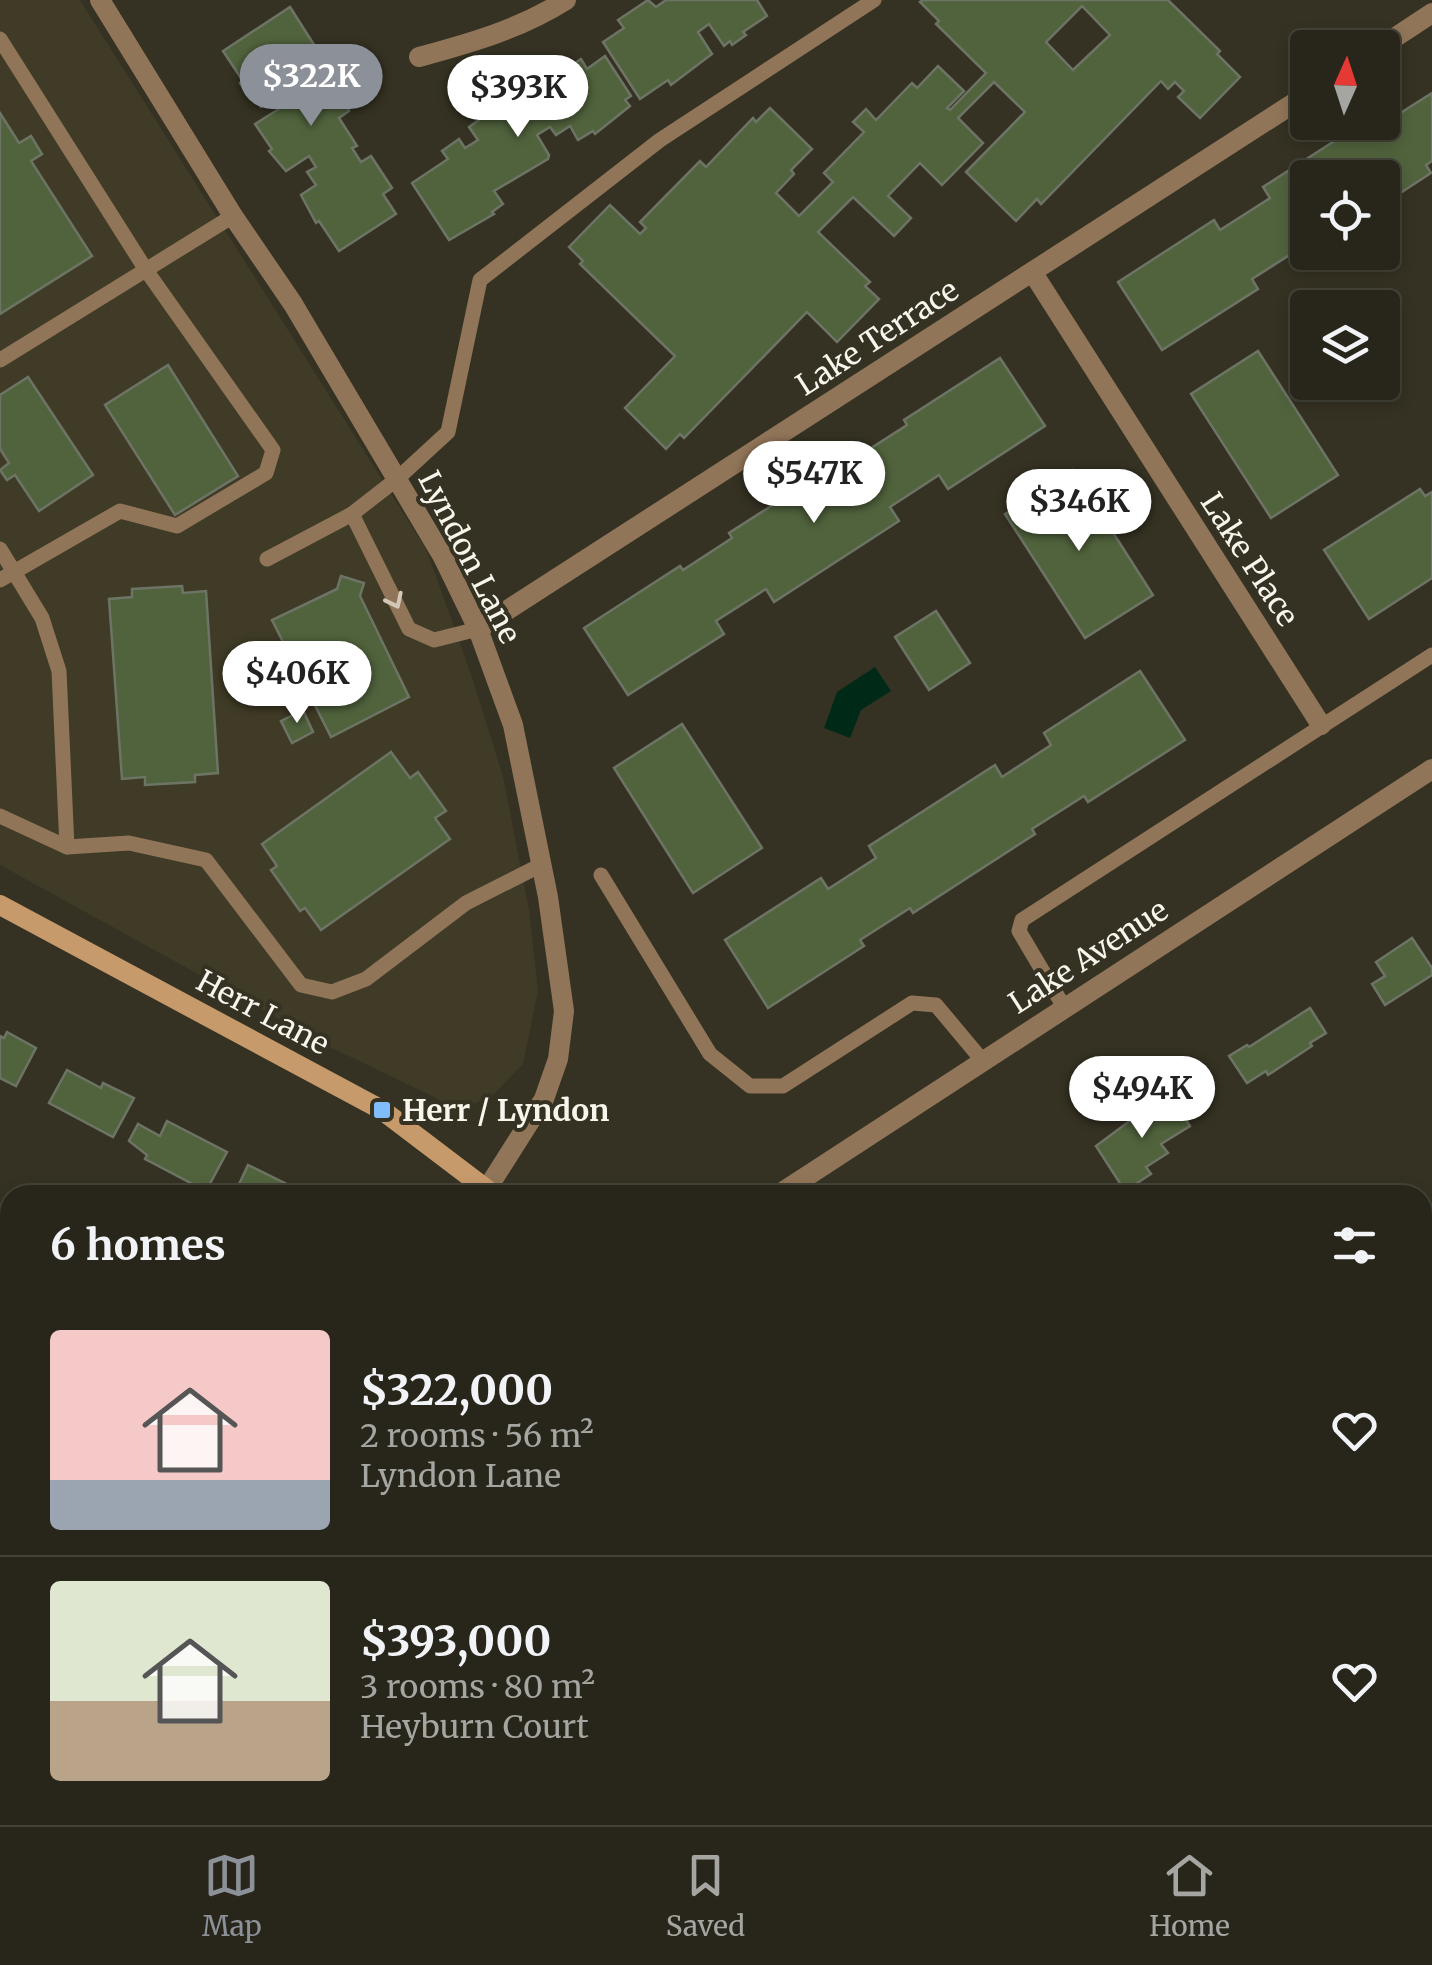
<!DOCTYPE html>
<html lang="en">
<head>
<meta charset="utf-8">
<style>
  :root { --surface:#28261a; --page:#343227; --text:#f1f3f6; --muted:#a5a5a2; --line:#444339; --accent:#8c9099 }
  body { margin:0; font-family:Merriweather,serif; background:var(--page); color:var(--text); height:100vh; display:flex; flex-direction:column; font-size:38px; white-space:nowrap }
  * { box-sizing:border-box; margin:0 }
  p { font-size:32px; color:var(--muted) }
  .icon { flex:none; width:55px; height:55px; fill:none; stroke:currentColor; stroke-width:2; stroke-linecap:round; stroke-linejoin:round }
  .map { position:relative; flex:1; overflow:hidden }
  .drawer { position:absolute; left:0px; top:1185px; width:1432px; height:640px; display:flex; flex-direction:column; background:var(--surface); border-radius:30px 30px 0 0; box-shadow:0 5px 15px #0003,0 0 0 2px var(--line) }
  .drawer>* { flex:none }
  .needle { width:65px; rotate:3deg }
  .controls { position:absolute; left:1290px; top:30px; display:grid; gap:20px }
  .controls a { display:grid; place-items:center; width:110px; height:110px; border-radius:10px; background:var(--surface); box-shadow:0 5px 15px #0003,0 0 0 2px var(--line); font-size:50px }
  .price { position:absolute; translate:-50% -85px; padding:0 22px; border-radius:35px; background:#fff; color:#222; font-size:32px; line-height:65px; filter:drop-shadow(0 2px 5px #0008) }
  .price::after { content:''; position:absolute; left:50%; top:60px; width:30px; height:22px; margin-left:-15px; background:inherit; clip-path:polygon(0 0,100% 0,50% 100%) }
  .price.selected { background:var(--accent); color:#fff }
  ul { padding:0; list-style:none }
  li { display:flex; align-items:center; gap:30px; height:250px; padding:0 50px }
  li+li { border-top:2px solid var(--line) }
  li span { display:grid; place-items:center; flex:none; width:280px; height:200px; border-radius:10px; color:#555 }
  li>.icon { margin-inline-start:auto }
  span .icon { width:120px; height:120px; fill:#fffc; stroke-width:1 }
  li b { font-size:42px }
  h2 { display:flex; justify-content:space-between; align-items:center; height:120px; padding:0 50px; font-size:42px }
  .tab-bar { display:flex; justify-content:space-around; align-items:center; height:140px; border-top:2px solid var(--line); background:var(--surface); font-size:28px; color:var(--muted) }
  .tab-bar a { display:grid; justify-items:center; gap:5px }
  .tab-bar .selected { color:var(--accent) }
  .map>svg:first-child { display:block }
</style>
</head>
<body>
<div class="map">
<svg width="1432" height="1825" viewBox="0 0 1432 1825">
  <rect width="100%" height="100%" fill="#353223"/>
  <polygon fill="#3f3b26" points="0,0 80,0 426,549 471,674 503,776 529,910 538,991 523,1064 491,1097 454,1111 434,1097 332,1048 0,865"/>
  <polygon fill="#60443b" points="1432,1422 1432,1825 969,1825 962,1815 1422,1815 1422,1427"/>
  <polygon fill="#002a17" points="875,667 891,691 861,710 850,738 824,728 837,692"/>
  <g fill="#51633d" stroke="#6d7465" stroke-width="2.5" fill-rule="evenodd">
    <polygon points="648,0 656,7 666,0 757,0 767,16 743,32 746,35 732,45 730,41 724,46 709,24 698,32 712,54 671,85 668,80 640,99 603,42 624,28 618,20"/>
    <path d="M 923,0 L 1168,0 L 1220,51 L 1217,54 L 1240,77 L 1200,118 L 1178,97 L 1184,91 L 1175,82 L 1168,89 L 1161,81 L 1041,204 L 1037,199 L 1016,221 L 966,172 L 1025,112 L 994,82 L 958,118 L 983,143 L 942,185 L 920,163 L 888,196 L 911,218 L 894,236 L 853,197 L 818,232 L 870,282 L 865,286 L 879,299 L 837,342 L 807,312 L 684,438 L 680,434 L 666,449 L 625,408 L 675,356 L 580,264 L 583,261 L 569,247 L 610,205 L 640,234 L 646,228 L 640,222 L 700,161 L 706,167 L 753,118 L 756,122 L 770,108 L 812,149 L 791,170 L 794,174 L 776,193 L 799,216 L 833,182 L 824,173 L 864,132 L 853,122 L 866,109 L 876,120 L 912,83 L 917,88 L 938,66 L 964,91 L 947,108 L 950,110 L 986,73 L 936,24 L 939,21 L 920,2 ZM 1082,6 L 1110,35 L 1073,70 L 1046,42 Z"/>
    <polygon points="290,7 325,62 317,67 328,85 318,91 327,105 340,97 349,111 339,118 357,146 352,148 361,162 371,156 392,188 383,194 396,214 339,251 319,221 316,223 301,195 316,185 307,172 316,167 309,156 286,171 269,151 272,149 255,124 282,107 276,98 261,107 252,93 248,95 240,83 243,81 223,51"/>
    <polygon points="605,56 631,96 625,100 630,106 595,134 593,131 578,140 570,126 556,135 550,127 537,135 549,155 548,159 494,191 503,204 492,212 494,214 449,240 412,183 448,159 442,151 459,139 465,148 478,140 469,127 487,114 480,103 496,92 501,100 529,81 533,87 544,80 539,71 556,60 563,71 581,59 587,69"/>
    <polygon points="1432,93 1432,161 1426,165 1431,173 1382,205 1382,178 1308,178 1309,252 1302,247 1252,279 1258,289 1162,350 1118,282 1214,220 1220,230 1270,198 1263,187 1364,122 1382,122 1382,111 1388,107 1394,117"/>
    <polygon points="0,113 19,143 31,136 42,154 31,161 92,256 0,314"/>
    <polygon points="1258,351 1338,475 1271,518 1191,394"/>
    <polygon points="1000,358 1045,426 948,489 939,475 890,507 899,521 774,602 766,589 716,621 724,634 628,695 584,628 680,566 683,570 732,538 729,533 854,453 857,457 907,425 904,420"/>
    <polygon points="168,365 238,476 175,515 105,405"/>
    <polygon points="28,377 93,475 39,511 15,475 7,480 0,470 9,463 0,449 0,395"/>
    <polygon points="1073,470 1153,595 1085,638 1005,514"/>
    <polygon points="1420,489 1425,496 1432,492 1432,578 1369,619 1324,550"/>
    <polygon points="341,576 364,583 360,596 409,697 331,737 272,620 337,589"/>
    <polygon points="182,586 183,593 206,591 218,773 195,775 195,782 145,785 145,777 122,779 109,599 132,597 132,589"/>
    <polygon points="936,611 970,663 929,690 895,637"/>
    <polygon points="1140,671 1185,740 1088,802 1084,796 1032,829 1035,834 913,913 910,908 860,940 864,946 768,1008 725,940 821,878 828,889 876,858 869,846 995,765 1002,777 1051,745 1044,733"/>
    <polygon points="303,710 313,732 292,743 281,721"/>
    <polygon points="682,724 762,848 693,893 614,768"/>
    <polygon points="391,752 410,778 418,772 446,811 435,818 450,839 321,930 305,908 300,911 271,870 277,866 262,844"/>
    <polygon points="1412,938 1432,968 1432,975 1385,1005 1372,984 1385,976 1376,962"/>
    <polygon points="1310,1008 1326,1033 1310,1043 1312,1046 1268,1075 1266,1071 1247,1083 1229,1056 1247,1045 1249,1047"/>
    <polygon points="7,1032 36,1048 16,1086 0,1078 0,1036 4,1038"/>
    <polygon points="67,1070 101,1088 103,1083 134,1098 113,1137 49,1103"/>
    <polygon points="1169,1094 1190,1126 1161,1144 1168,1153 1146,1167 1151,1174 1125,1191 1096,1146 1147,1108 1144,1103 1156,1097 1158,1101"/>
    <polygon points="167,1121 227,1152 206,1191 145,1159 147,1155 129,1141 138,1124 160,1136"/>
    <polygon points="248,1165 297,1189 294,1195 234,1195"/>
    <polygon points="90,1815 128,1815 134,1825 74,1825"/>
    <polygon points="463,1815 483,1815 490,1825 447,1825"/>
    <polygon points="767,1815 775,1822 786,1815 832,1815 835,1820 828,1825 751,1825"/>
  </g>
  <g fill="none" stroke-linecap="round" stroke-linejoin="round">
    <g stroke="#917558" stroke-width="15">
      <polyline points="0,39 146,270 273,450 266,473 177,526 120,511 0,580"/>
      <polyline points="0,360 233,216"/>
      <polyline points="352,514 409,629 434,640 478,629"/>
      <polyline points="0,549 42,618 59,671 67,847"/>
      <polyline points="267,559 352,514 397,479 448,432 480,280 660,140 874,0"/>
      <polyline points="0,816 67,847 129,843 206,860 301,985 332,992 366,979 466,903 541,865"/>
      <polyline points="601,875 710,1054 750,1086 783,1086 912,1003 936,1005 982,1060"/>
      <polyline points="1064,1007 1019,931 1022,920 1432,655"/>
    </g>
    <g stroke="#917558" stroke-width="20">
      <polyline points="100,0 233,216 293,304 443,557 478,629 513,725 548,897 564,1011 558,1059 544,1099 487,1189"/>
      <polyline points="1379,48 1432,13"/>
      <path d="M 419,57 C 471,43 520,29 566,0"/>
      <polyline points="1033,273 1321,725"/>
      <polyline points="478,629 1308,94"/>
      <polyline points="778,1195 1432,769"/>
      <polyline points="308,1825 323,1815"/>
    </g>
    <g stroke="#c79a6b" stroke-width="20">
      <polyline points="0,905 382,1110 494,1195"/>
      <polyline points="929,1815 935,1825"/>
    </g>
  </g>
  <defs><path id="oneway-chevron" d="M-2-3.5L2.5 0L-2 3.5" fill="none" stroke-width="1.6" stroke-linecap="round" stroke-linejoin="round" transform="scale(2.5)"/></defs>
  <use stroke="#d3c8b8" href="#oneway-chevron" transform="translate(395 601) rotate(64)"/>
  <rect fill="#81bdfa" stroke="#353223" stroke-width="4" x="372" y="1100" width="20" height="20" rx="5"/>
  <g text-anchor="middle" dominant-baseline="central" stroke-width="8" stroke-linejoin="round" paint-order="stroke">
    <g font-size="30" fill="#f7f5ec" stroke="#353223">
      <text transform="translate(877 337) rotate(-33)">Lake Terrace</text>
      <text transform="translate(470 557) rotate(63)">Lyndon Lane</text>
      <text transform="translate(1250 559) rotate(57)">Lake Place</text>
      <text transform="translate(1088 956) rotate(-33)">Lake Avenue</text>
      <text transform="translate(263 1012) rotate(28)">Herr Lane</text>
    </g>
    <g font-size="30" font-weight="bold" fill="#f7f5ec" stroke="#353223" text-anchor="start">
      <text x="402" y="1110">Herr / Lyndon</text>
    </g>
  </g>
</svg>
<div class="controls">
<a><svg class="needle" viewBox="-14 -14 28 28"><path d="M0-13l5 13h-10z" fill="#e53935"/><path d="M0 13l5-13h-10z" fill="#a5a5a2"/></svg></a>
<a><svg class="icon" aria-label="locate" viewBox="0 0 24 24"><circle cx="12" cy="12" r="6"/><path d="M12 2v4M12 18v4M2 12h4M18 12h4"/></svg></a>
<a><svg class="icon" aria-label="layers" viewBox="0 0 24 24"><path d="M12 4l9 5-9 5-9-5zM3 14l9 5 9-5"/></svg></a>
</div>
<b class="price selected" style="left:311px;top:129px">$322K</b>
<b class="price" style="left:518px;top:140px">$393K</b>
<b class="price" style="left:814px;top:526px">$547K</b>
<b class="price" style="left:1079px;top:554px">$346K</b>
<b class="price" style="left:297px;top:726px">$406K</b>
<b class="price" style="left:1142px;top:1141px">$494K</b>
<section class="drawer">
<h2>6 homes<svg class="icon" aria-label="filters" viewBox="0 0 24 24"><path d="M4 7h16M4 17h16"/><circle cx="9" cy="7" r="2"/><circle cx="15" cy="17" r="2"/></svg></h2>
<ul>
<li><span style="background:linear-gradient(#f6c9c9 75%,#9aa5b1 0)"><svg class="icon" aria-label="home" viewBox="0 0 24 24"><path d="M3 11l9-7 9 7M6 9v11h12V9"/></svg></span><div><b>$322,000</b><p>2 rooms · 56 m²</p><p>Lyndon Lane</p></div><svg class="icon" aria-label="heart" viewBox="0 0 24 24"><path d="M12 20l-8-8c-3-5 5-10 8-4 3-6 11-1 8 4z"/></svg></li>
<li><span style="background:linear-gradient(#dfe7d0 60%,#b9a48a 0)"><svg class="icon" aria-label="home" viewBox="0 0 24 24"><path d="M3 11l9-7 9 7M6 9v11h12V9"/></svg></span><div><b>$393,000</b><p>3 rooms · 80 m²</p><p>Heyburn Court</p></div><svg class="icon" aria-label="heart" viewBox="0 0 24 24"><path d="M12 20l-8-8c-3-5 5-10 8-4 3-6 11-1 8 4z"/></svg></li>
</ul>
</section>
</div>
<nav class="tab-bar">
<a class="selected"><svg class="icon" aria-label="map" viewBox="0 0 24 24"><path d="M3 6l6-2 6 2 6-2v14l-6 2-6-2-6 2zM9 4v14M15 6v14"/></svg>Map</a>
<a><svg class="icon" aria-label="saved" viewBox="0 0 24 24"><path d="M7 4h10v16l-5-4-5 4z"/></svg>Saved</a>
<a><svg class="icon" aria-label="home" viewBox="0 0 24 24"><path d="M3 11l9-7 9 7M6 9v11h12V9"/></svg>Home</a>
</nav>
</body>
</html>
